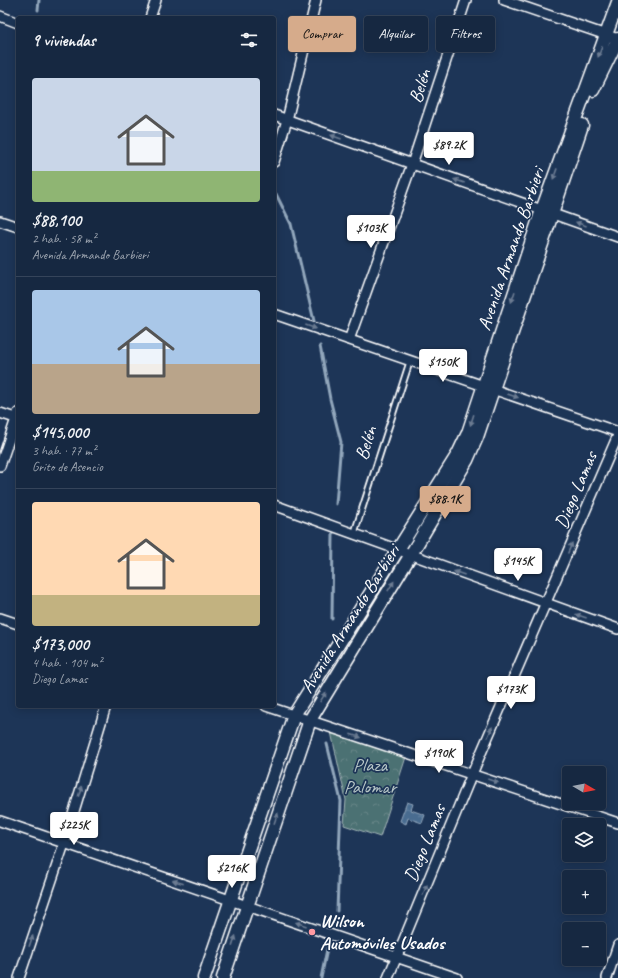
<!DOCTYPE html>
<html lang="es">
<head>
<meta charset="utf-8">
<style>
  :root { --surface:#162841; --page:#23344c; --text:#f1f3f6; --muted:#9ea6b1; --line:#35445a; --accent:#d6ab8b }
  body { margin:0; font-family:Caveat,sans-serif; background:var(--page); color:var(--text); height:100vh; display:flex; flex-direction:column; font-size:15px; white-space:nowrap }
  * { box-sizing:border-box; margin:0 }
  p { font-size:13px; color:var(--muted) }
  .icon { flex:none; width:22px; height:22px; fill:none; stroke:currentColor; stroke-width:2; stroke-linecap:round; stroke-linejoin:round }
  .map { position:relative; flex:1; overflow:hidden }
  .side { position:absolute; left:16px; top:16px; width:260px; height:692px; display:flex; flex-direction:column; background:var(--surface); border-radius:4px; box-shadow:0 2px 10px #0003,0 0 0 1px var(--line) }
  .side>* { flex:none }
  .guide { position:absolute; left:288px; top:16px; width:270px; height:36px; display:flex; gap:8px }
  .needle { width:26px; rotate:100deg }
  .tools { position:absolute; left:562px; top:766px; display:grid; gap:8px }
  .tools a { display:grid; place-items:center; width:44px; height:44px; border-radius:4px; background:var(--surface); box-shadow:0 2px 10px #0003,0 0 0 1px var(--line); font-size:20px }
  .price { position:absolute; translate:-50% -34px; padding:0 9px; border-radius:4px; background:#fff; color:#222; font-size:13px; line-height:26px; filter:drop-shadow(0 1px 2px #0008) }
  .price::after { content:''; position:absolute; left:50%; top:24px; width:12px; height:9px; margin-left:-6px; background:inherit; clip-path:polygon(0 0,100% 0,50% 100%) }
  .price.selected { background:var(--accent); color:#111 }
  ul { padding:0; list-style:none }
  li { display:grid; align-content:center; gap:8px; height:212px; padding:0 16px }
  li+li { border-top:1px solid var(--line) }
  li span { display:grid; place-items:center; height:124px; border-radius:4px; color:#555 }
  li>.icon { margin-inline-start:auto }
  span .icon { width:72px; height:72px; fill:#fffc; stroke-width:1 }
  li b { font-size:17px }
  h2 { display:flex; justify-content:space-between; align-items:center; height:48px; padding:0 16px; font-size:17px }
  .chip { padding:0 14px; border-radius:4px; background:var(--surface); box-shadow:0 2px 10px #0003,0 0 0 1px var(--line); font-size:14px; line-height:36px }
  .chip.selected { background:var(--accent); color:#111 }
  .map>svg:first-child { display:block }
</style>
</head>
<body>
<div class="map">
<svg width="618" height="978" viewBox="0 0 618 978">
  <defs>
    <pattern id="park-crowns" width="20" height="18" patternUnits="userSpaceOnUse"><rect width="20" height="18" fill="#4c7173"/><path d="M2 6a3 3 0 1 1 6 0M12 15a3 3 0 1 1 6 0" fill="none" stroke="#678688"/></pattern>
    <pattern id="water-ripples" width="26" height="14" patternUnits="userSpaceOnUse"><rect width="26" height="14" fill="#496c90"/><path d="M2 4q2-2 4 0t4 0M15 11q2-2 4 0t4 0" fill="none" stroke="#6482a1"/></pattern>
  </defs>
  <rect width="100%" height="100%" fill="#1d3557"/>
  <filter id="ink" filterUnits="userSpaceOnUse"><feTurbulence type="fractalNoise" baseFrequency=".025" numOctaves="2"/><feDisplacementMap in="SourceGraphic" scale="8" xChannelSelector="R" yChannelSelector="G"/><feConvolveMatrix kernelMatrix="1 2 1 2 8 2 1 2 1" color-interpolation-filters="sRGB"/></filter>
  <g filter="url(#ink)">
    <polygon fill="url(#park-crowns)" stroke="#a6b8b9" points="331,732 406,757 380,837 344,825 346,800"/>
    <polygon fill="url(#water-ripples)" stroke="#92a7bc" points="407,802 413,804 411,810 425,815 422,823 408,818 406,824 400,821"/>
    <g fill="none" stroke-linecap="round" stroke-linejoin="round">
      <g stroke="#92a7bc" stroke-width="3">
        <polyline points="38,10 39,0"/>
        <polyline points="276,194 291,224 314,321"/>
        <polyline points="320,346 330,399 341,442 336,504"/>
        <polyline points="332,619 333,534"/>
        <polyline points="327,744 341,801 337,911"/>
        <polyline points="321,978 330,935"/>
      </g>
      <g stroke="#fff" stroke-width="8">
        <polyline id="lane" points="354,534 410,361"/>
      </g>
      <g stroke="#fff" stroke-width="12">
        <g id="street">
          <polyline points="504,0 618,39"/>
          <polyline points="0,16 18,23"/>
          <polyline points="150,18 156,0"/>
          <polyline points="274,115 618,237"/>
          <polyline points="274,162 287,120 316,0"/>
          <polyline points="0,221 18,227"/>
          <polyline points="274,314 618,432"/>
          <polyline points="349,340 412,164 466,0"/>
          <polyline points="0,413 18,419"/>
          <polyline points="0,466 18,413"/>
          <polyline points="274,505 618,629"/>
          <polyline points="0,618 18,624"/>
          <polyline points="266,706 618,823"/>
          <polyline points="0,821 457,978"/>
          <polyline points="19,978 64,844 106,706"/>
          <polyline points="388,978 472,774 618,435"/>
          <polyline points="607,978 618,945"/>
        </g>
      </g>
      <g stroke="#fff" stroke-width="15">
        <g id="secondary">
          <polyline points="593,90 618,39"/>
          <polyline points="204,978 294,715 458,454 468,433 542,210 618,2"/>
          <polyline points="223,978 310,720 410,556 467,460 477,437 582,125"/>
        </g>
      </g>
      <use href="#lane" stroke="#1d3557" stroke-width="4.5"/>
      <use href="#street" stroke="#1d3557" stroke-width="9"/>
      <use href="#secondary" stroke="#1d3557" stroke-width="12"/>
    </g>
    <defs><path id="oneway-solid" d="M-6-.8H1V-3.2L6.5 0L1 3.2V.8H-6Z"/></defs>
    <g fill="#6c7c92">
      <use href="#oneway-solid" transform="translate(600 52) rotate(111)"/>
      <use href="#oneway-solid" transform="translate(336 137) rotate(-160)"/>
      <use href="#oneway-solid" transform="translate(555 174) rotate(110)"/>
      <use href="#oneway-solid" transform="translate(459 181) rotate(-161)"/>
      <use href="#oneway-solid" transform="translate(581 224) rotate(-160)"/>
      <use href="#oneway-solid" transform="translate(513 297) rotate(109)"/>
      <use href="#oneway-solid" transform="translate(311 327) rotate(19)"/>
      <use href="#oneway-solid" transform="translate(513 396) rotate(19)"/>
      <use href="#oneway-solid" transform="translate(472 420) rotate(108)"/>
      <use href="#oneway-solid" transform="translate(570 548) rotate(-67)"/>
      <use href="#oneway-solid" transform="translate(459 573) rotate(-161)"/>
      <use href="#oneway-solid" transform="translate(391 586) rotate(-58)"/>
      <use href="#oneway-solid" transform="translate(581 616) rotate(-161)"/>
      <use href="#oneway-solid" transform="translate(323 697) rotate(-58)"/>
      <use href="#oneway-solid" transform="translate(490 732) rotate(-67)"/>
      <use href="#oneway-solid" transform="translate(356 736) rotate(18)"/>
      <use href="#oneway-solid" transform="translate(493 781) rotate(19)"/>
      <use href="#oneway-solid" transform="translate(80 791) rotate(-73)"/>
      <use href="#oneway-solid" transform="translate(276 818) rotate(-71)"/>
      <use href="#oneway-solid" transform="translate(178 882) rotate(-162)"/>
      <use href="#oneway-solid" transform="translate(425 890) rotate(-68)"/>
      <use href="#oneway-solid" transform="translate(301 924) rotate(-161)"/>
      <use href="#oneway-solid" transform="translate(31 941) rotate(-71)"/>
      <use href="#oneway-solid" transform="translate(234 941) rotate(-72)"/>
    </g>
  </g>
  <circle fill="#ff9aa2" stroke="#1d3557" stroke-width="1.5" cx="312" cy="932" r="4"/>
  <g text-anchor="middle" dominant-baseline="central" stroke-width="3.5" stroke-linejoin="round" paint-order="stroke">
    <g font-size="19" fill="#fff" stroke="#1d3557">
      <text transform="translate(420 86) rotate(-72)">Belén</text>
      <text transform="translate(511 249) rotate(-71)">Avenida Armando Barbieri</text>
      <text transform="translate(366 443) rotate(-72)">Belén</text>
      <text transform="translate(576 490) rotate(-67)">Diego Lamas</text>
      <text transform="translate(350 619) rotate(-58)">Avenida Armando Barbieri</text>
      <text transform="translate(425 843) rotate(-68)">Diego Lamas</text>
    </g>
    <g font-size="19" fill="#b7c6c7" stroke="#1d3557">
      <text x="370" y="765">Plaza<tspan x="370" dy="22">Palomar</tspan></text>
    </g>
    <g font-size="19" font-weight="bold" fill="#fff" stroke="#1d3557" text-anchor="start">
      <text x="320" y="921">Wilson<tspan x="320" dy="22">Automóviles Usados</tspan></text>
    </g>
  </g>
</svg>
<div class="tools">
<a><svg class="needle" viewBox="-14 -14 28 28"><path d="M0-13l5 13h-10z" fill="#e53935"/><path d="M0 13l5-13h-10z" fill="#9ea6b1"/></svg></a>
<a><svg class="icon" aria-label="layers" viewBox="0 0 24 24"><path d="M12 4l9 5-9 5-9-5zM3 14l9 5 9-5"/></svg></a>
<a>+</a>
<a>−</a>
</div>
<b class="price" style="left:449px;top:166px">$89.2K</b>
<b class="price" style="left:371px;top:249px">$103K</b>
<b class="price" style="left:443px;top:383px">$150K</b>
<b class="price selected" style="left:445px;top:520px">$88.1K</b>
<b class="price" style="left:518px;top:582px">$145K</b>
<b class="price" style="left:511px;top:710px">$173K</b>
<b class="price" style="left:439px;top:774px">$190K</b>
<b class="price" style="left:74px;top:846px">$225K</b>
<b class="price" style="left:232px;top:889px">$216K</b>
<div class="guide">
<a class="chip selected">Comprar</a>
<a class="chip">Alquilar</a>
<a class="chip">Filtros</a>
</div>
<section class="side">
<h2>9 viviendas<svg class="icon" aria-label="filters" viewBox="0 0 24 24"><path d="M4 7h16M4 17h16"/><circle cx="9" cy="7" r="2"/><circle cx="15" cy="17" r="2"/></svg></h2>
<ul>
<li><span style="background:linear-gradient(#c9d6e8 75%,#8fb573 0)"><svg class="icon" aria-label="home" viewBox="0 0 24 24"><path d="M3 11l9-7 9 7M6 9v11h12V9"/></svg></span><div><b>$88,100</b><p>2 hab. · 58 m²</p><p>Avenida Armando Barbieri</p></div></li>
<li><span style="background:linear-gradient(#a9c7e8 60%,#b9a48a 0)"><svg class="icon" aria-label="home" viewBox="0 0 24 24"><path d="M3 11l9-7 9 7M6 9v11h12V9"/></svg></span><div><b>$145,000</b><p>3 hab. · 77 m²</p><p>Grito de Asencio</p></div></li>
<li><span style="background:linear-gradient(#ffd9b3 75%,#c2b280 0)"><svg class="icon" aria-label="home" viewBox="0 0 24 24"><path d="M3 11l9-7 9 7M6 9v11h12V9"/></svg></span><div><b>$173,000</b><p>4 hab. · 104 m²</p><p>Diego Lamas</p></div></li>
</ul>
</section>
</div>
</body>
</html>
